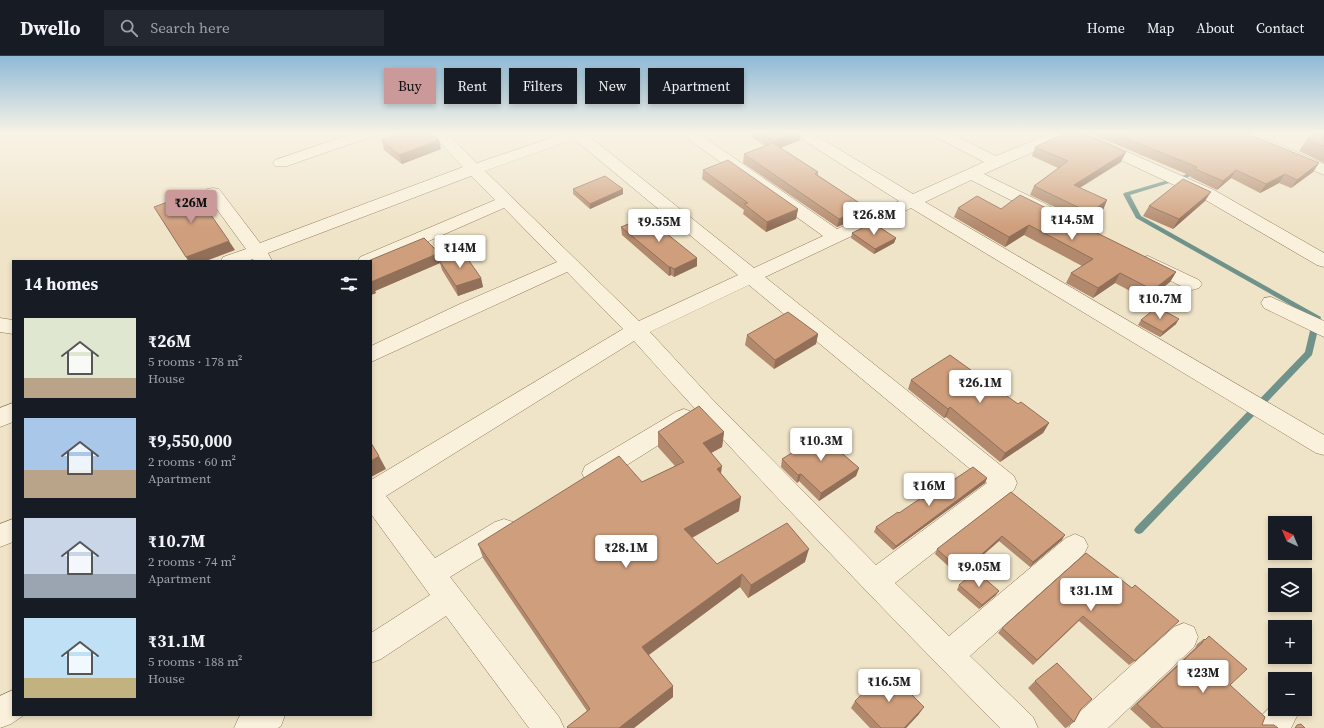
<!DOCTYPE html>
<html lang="en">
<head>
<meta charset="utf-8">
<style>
  :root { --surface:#171b24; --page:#242831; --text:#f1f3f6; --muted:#9ea1a6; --line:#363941; --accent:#cc999b }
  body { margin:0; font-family:"Source Serif 4",serif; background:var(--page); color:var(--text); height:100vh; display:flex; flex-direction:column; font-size:15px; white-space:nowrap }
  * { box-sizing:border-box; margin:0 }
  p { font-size:13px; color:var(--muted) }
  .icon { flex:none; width:22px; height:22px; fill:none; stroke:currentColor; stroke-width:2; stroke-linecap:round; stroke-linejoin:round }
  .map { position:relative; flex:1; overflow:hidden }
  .panel { position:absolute; left:12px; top:204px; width:360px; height:456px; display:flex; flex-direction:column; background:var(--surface); border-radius:0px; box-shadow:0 2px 6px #0003 }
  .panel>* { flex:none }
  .top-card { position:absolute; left:384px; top:12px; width:380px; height:36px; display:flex; gap:8px }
  .needle { width:26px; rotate:316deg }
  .controls { position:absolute; left:1268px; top:460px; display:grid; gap:8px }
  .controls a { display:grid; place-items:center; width:44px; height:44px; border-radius:0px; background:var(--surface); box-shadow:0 2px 6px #0003; font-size:20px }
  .price { position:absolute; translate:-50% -34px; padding:0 9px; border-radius:4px; background:#fff; color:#222; font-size:13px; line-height:26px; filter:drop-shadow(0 1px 2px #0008) }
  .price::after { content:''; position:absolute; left:50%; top:24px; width:12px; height:9px; margin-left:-6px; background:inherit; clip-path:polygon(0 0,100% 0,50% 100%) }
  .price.active { background:var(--accent); color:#111 }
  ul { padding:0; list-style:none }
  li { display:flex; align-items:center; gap:12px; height:100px; padding:0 12px }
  li span { display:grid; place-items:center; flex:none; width:112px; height:80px; border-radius:0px; color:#555 }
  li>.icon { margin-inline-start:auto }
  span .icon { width:48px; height:48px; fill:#fffc; stroke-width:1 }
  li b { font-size:17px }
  h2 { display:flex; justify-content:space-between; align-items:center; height:48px; padding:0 12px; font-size:17px }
  .chip { padding:0 14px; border-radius:0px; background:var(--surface); box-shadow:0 2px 6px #0003; font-size:14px; line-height:36px }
  .chip.active { background:var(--accent); color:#111 }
  header { display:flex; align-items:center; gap:24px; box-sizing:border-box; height:56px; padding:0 20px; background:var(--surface); border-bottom:1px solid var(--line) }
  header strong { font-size:19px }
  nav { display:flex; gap:22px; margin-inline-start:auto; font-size:14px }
  .search { width:280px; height:36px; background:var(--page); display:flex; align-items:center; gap:10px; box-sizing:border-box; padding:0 14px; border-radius:0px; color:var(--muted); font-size:15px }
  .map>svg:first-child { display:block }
</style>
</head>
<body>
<header>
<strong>Dwello</strong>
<div class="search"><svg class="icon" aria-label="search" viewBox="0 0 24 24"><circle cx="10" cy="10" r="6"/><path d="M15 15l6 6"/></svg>Search here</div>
<nav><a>Home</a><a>Map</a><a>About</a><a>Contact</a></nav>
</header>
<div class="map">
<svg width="1324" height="672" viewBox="0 0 1324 672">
  <rect width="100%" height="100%" fill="#f0e4c8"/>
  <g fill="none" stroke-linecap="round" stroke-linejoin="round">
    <polygon fill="#6f938a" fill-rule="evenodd" points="1195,109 1198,111 1189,121 1130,139 1141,160 1321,261 1312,299 1142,477 1139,478 1136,477 1134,474 1136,471 1305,296 1313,262 1136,162 1123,138 1124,137 1185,119 1193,110"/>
    <g stroke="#8d765c" stroke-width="1">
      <g id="street">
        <polygon points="354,77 376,77 373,80 287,110 275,110 273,107 275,104"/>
        <path d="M 431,77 L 446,77 L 477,107 L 565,77 L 585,77 L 754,212 L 823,180 L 684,80 L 682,77 L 698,77 L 837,173 L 899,145 L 797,80 L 795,77 L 812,77 L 913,138 L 984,106 L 934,80 L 932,77 L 950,77 L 996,100 L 1052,77 L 1071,77 L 1069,80 L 984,118 L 1050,150 L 1053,154 L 1050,158 L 1044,159 L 1038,158 L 971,124 L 925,146 L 1324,379 L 1324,399 L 1316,397 L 911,152 L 765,221 L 1014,420 L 1017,427 L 1014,434 L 895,527 L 949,580 L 1066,482 L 1075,478 L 1084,482 L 1088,490 L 1084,498 L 970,600 L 1033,661 L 1038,672 L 1000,672 C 876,546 752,418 634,285 L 386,440 L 435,502 L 495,466 L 504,463 L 513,466 L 517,474 L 513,482 L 450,521 L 559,661 L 564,672 L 529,672 L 446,560 L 381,603 L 371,607 L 371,577 L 430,539 L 371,458 L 371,424 L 623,273 L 567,216 L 371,306 L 371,290 L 460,248 L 557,206 L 504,152 L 374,209 L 371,210 L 371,205 L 358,205 L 360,201 L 495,144 L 471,120 L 268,197 L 272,205 L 254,205 L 253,203 L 247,205 L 221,205 L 223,201 L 246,193 L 205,137 L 207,133 L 213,132 L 219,133 L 260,187 L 463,111 ZM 574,83 L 738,219 L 639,265 L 485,115 ZM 749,229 L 987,427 L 876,509 L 712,343 L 650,276 Z"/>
        <polygon points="1233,77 1253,77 1324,108 1324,119 1236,80"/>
        <polygon points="1096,82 1214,134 1324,197 1324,211 1317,209 1202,142 1091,90 1088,87 1091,84"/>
        <polygon points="1148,200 1199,224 1202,228 1199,232 1192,234 1185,232 1141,210 1139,206 1141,202"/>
        <polygon points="1271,241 1324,265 1324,281 1264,252 1261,247 1264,242"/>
        <polygon points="0,262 13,264 13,278 0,276"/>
        <polygon points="13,347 13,366 0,371 0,352"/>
        <polygon points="684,353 692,356 695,362 692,368 603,424 594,427 585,424 582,417 585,410 676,356"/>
        <polygon points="13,463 13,486 0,491 0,468"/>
        <polygon points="1184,567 1194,571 1198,581 1194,591 1108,672 1069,672 1074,661 1174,571"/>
        <polygon points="13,634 13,659 24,659 11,668 0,672 0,640"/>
        <polygon points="1275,646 1275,653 1296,653 1298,658 1291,672 1255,672 1260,661"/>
        <polygon points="242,659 285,659 281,670 278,672 234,672 239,661"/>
      </g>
    </g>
    <use href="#street" fill="#faf1dc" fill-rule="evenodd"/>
  </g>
  <g fill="#b2896c">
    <polygon points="752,77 801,77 800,84 780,92 818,116 818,119 861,148 859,157 857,158 856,163 837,171 743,107 744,98 765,90 751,81"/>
    <polygon points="1089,77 1246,77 1319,107 1313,116 1291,132 1279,127 1260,137 1231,122 1217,134 1190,121 1191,120"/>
    <polygon points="1324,77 1324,107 1299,95 1307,83"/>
    <polygon points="382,84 441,93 402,108 384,94"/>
    <polygon points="1035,91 1121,106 1080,132 1107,144 1103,154 1086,166 1030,139 1034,130 1058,112 1032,100"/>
    <polygon points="703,114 798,153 796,163 766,176 743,158 744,154 702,123"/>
    <polygon points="573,133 623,133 623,138 590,153 573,138"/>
    <polygon points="1205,145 1173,173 1143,160 1149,150"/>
    <polygon points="958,152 1001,153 1176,216 1170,226 1147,244 1115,227 1093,242 1066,227 1071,217 1082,210 1024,179 1005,191 954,161"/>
    <polygon points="621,171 697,210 674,221 671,219 669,220 622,179"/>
    <polygon points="852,177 896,182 894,187 874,198 851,182"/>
    <polygon points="439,197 441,204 481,222 483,231 458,240 442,214 440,207 375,235 376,237 371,239 371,205"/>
    <polygon points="1141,264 1176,268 1160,281 1138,269"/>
    <polygon points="818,278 816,288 774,313 745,289 747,279"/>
    <polygon points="911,324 1018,348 1049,367 1043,377 1000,406 946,361 944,362 908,333"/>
    <polygon points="658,376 724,376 722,391 711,397 739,455 692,482 717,508 805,506 748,542 740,531 649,599 673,630 673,641 634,672 567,672 567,671 587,655 483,502 478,488 642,426 675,410 658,391"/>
    <polygon points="842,397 859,412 856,420 819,445 799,425 797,427 781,411 782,403"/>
    <polygon points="987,422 985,427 893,494 874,476 876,471 899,457 923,444"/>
    <polygon points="1011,436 1062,484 1030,511 999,485 959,520 935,498 937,493"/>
    <polygon points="1086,497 1135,605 1129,609 1079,565 1033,609 998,577 1002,572"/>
    <polygon points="959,529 996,539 979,553 957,534"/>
    <polygon points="1209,580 1230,629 1262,669 1278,672 1151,672 1130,653 1195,592 1197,588 1204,583 1205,584"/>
    <polygon points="1035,625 1081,653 1074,666 1066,672 1065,672 1028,632"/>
    <polygon points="855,645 919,658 906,672 870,672 851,652"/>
  </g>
  <g fill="#916f58">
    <polygon points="796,77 801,77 800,84 773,95 774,85"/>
    <polygon points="439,84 441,93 402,108 399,99"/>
    <polygon points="1126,96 1121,106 1069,138 1074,129"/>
    <polygon points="1319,107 1313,116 1291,132 1297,124"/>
    <polygon points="1236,114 1231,122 1217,134 1223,125"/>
    <polygon points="1285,118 1279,127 1260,137 1266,128"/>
    <polygon points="623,133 623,138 590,153 590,148"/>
    <polygon points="1211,136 1205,145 1173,173 1179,163"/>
    <polygon points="1107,144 1103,154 1086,166 1090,157"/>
    <polygon points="861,148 859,157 857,158 856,163 837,171 839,163 854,152"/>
    <polygon points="798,153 796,163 766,176 767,166"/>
    <polygon points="1029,169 1024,179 1005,191 1009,181"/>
    <polygon points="896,182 894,187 874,198 875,193"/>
    <polygon points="229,185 235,194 206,205 188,205 186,201"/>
    <polygon points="439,197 441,207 439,204 440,207 375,235 376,237 371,239 371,226"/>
    <polygon points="697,202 697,210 674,221 674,213"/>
    <polygon points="669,211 671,211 671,219 669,220"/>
    <polygon points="1176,216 1170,226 1147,244 1153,234"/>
    <polygon points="1120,217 1115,227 1093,242 1098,232"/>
    <polygon points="481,222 483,231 458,240 456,230"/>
    <polygon points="1179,263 1176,268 1160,281 1163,276"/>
    <polygon points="818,278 816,288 774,313 775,304"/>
    <polygon points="950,351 946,361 944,362 948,353"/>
    <polygon points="1049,367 1043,377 1000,406 1005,397"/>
    <polygon points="724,376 722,391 702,402 703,387"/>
    <polygon points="844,390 842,397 838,394"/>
    <polygon points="379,400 386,413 371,421 371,405"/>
    <polygon points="722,410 720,425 717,413"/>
    <polygon points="859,412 856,420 819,445 821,437"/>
    <polygon points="801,418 799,425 797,427 798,419"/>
    <polygon points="987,422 985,427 893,494 896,490"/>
    <polygon points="741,441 739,455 684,486 684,473"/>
    <polygon points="1065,479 1062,484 1030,511 1033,506"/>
    <polygon points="1002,480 999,485 959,520 962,516"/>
    <polygon points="809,493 805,506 748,542 751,529"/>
    <polygon points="742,518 740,531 643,603 642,591"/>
    <polygon points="999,535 996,539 979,553 982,549"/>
    <polygon points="673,630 673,641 634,672 619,672"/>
    <polygon points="924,651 919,658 906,672 904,672"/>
  </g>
  <g fill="#cf9f7d" stroke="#916f58">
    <polygon points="403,77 430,77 439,84 399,99 382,84"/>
    <polygon points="760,77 796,77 774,85"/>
    <polygon points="1065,77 1083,77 1126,96 1074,129 1107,144 1090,157 1034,130 1068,105 1035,91"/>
    <polygon points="1113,77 1246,77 1319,107 1297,124 1285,118 1266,128 1236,114 1223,125 1195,113 1197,111"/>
    <polygon points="1316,77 1324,77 1324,90 1307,83"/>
    <polygon points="773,87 818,116 815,118 861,148 854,152 858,154 839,163 744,98"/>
    <polygon points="728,104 798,153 767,166 744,148 748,147 703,114"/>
    <polygon points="605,120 623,133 590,148 573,133"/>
    <polygon points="1183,123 1211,136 1179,163 1149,150"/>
    <polygon points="195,136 229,185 186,201 154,151"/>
    <polygon points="1020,139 1176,216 1153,234 1120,217 1098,232 1071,217 1093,203 1029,169 1009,181 958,152 977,140 1001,153"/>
    <polygon points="646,161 697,202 674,213 671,211 669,211 621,171"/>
    <polygon points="873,167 896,182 875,193 852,177"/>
    <polygon points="424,182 439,197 371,226 371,205 368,205"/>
    <polygon points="463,196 481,222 456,230 439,204"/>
    <polygon points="1157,251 1179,263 1163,276 1141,264"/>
    <polygon points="788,256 818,278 775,304 747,279"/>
    <polygon points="950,299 1018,348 1021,346 1049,367 1005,397 950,351 948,353 911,324"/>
    <polygon points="699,350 724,376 703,387 722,410 717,413 741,441 684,473 686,475 717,508 787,467 809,493 751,529 742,518 642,591 673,630 619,672 568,672 567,671 590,653 478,488 619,400 642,426 684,406 658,376"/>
    <polygon points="828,375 844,390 838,394 859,412 821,437 801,418 798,419 782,403"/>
    <polygon points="371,387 379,400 371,405"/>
    <polygon points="973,411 987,422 896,490 876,471 898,456 899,457 921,442 923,444"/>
    <polygon points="1011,436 1065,479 1033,506 1002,480 962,516 937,493"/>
    <polygon points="1086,497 1132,532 1135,529 1179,565 1135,605 1083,560 1037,604 1002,572"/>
    <polygon points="976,515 999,535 982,549 959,529"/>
    <polygon points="1209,580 1247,613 1230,629 1265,661 1262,669 1274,669 1278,672 1163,672 1137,648 1202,587 1204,583 1205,584"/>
    <polygon points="1057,607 1092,643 1081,653 1074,666 1035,625"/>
    <polygon points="887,614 924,651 904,672 881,672 855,645"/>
    <polygon points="1301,668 1305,672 1295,672 1297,669"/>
  </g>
  <linearGradient id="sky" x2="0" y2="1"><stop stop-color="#8fbad6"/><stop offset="0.45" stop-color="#f8f3e6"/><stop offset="1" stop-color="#f8f3e6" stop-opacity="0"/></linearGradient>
  <rect width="1324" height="171" fill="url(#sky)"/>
</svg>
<div class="controls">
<a><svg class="needle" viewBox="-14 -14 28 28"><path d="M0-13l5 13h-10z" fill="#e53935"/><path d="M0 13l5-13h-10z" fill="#9ea1a6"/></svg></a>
<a><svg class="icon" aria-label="layers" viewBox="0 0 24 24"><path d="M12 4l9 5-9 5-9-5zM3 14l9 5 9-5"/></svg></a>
<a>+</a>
<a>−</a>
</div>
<b class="price active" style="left:191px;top:168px">₹26M</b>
<b class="price" style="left:874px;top:180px">₹26.8M</b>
<b class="price" style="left:1072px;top:185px">₹14.5M</b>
<b class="price" style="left:659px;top:187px">₹9.55M</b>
<b class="price" style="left:460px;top:213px">₹14M</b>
<b class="price" style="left:1160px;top:264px">₹10.7M</b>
<b class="price" style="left:980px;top:348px">₹26.1M</b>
<b class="price" style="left:821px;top:406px">₹10.3M</b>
<b class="price" style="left:929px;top:451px">₹16M</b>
<b class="price" style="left:626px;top:513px">₹28.1M</b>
<b class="price" style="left:979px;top:532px">₹9.05M</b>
<b class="price" style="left:1091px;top:556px">₹31.1M</b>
<b class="price" style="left:1203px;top:638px">₹23M</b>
<b class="price" style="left:889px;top:647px">₹16.5M</b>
<div class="top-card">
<a class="chip active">Buy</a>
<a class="chip">Rent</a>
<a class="chip">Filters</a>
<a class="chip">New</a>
<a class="chip">Apartment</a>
</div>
<section class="panel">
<h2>14 homes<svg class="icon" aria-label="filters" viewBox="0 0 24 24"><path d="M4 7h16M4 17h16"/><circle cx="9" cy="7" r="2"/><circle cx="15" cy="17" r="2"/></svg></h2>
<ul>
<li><span style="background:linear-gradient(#dfe7d0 75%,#b9a48a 0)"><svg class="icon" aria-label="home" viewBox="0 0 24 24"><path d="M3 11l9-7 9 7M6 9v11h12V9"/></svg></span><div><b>₹26M</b><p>5 rooms · 178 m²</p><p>House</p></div></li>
<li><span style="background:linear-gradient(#a9c7e8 65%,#b9a48a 0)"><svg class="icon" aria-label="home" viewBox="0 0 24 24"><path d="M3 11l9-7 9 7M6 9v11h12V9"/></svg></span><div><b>₹9,550,000</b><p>2 rooms · 60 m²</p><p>Apartment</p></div></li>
<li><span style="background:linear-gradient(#c9d6e8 70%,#9aa5b1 0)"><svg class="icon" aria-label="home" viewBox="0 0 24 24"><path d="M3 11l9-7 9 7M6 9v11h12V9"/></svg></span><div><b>₹10.7M</b><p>2 rooms · 74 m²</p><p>Apartment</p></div></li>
<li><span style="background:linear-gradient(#bfe0f5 75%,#c2b280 0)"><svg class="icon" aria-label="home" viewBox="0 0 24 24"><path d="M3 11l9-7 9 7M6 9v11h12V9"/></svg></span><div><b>₹31.1M</b><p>5 rooms · 188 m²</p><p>House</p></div></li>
</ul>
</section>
</div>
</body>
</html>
